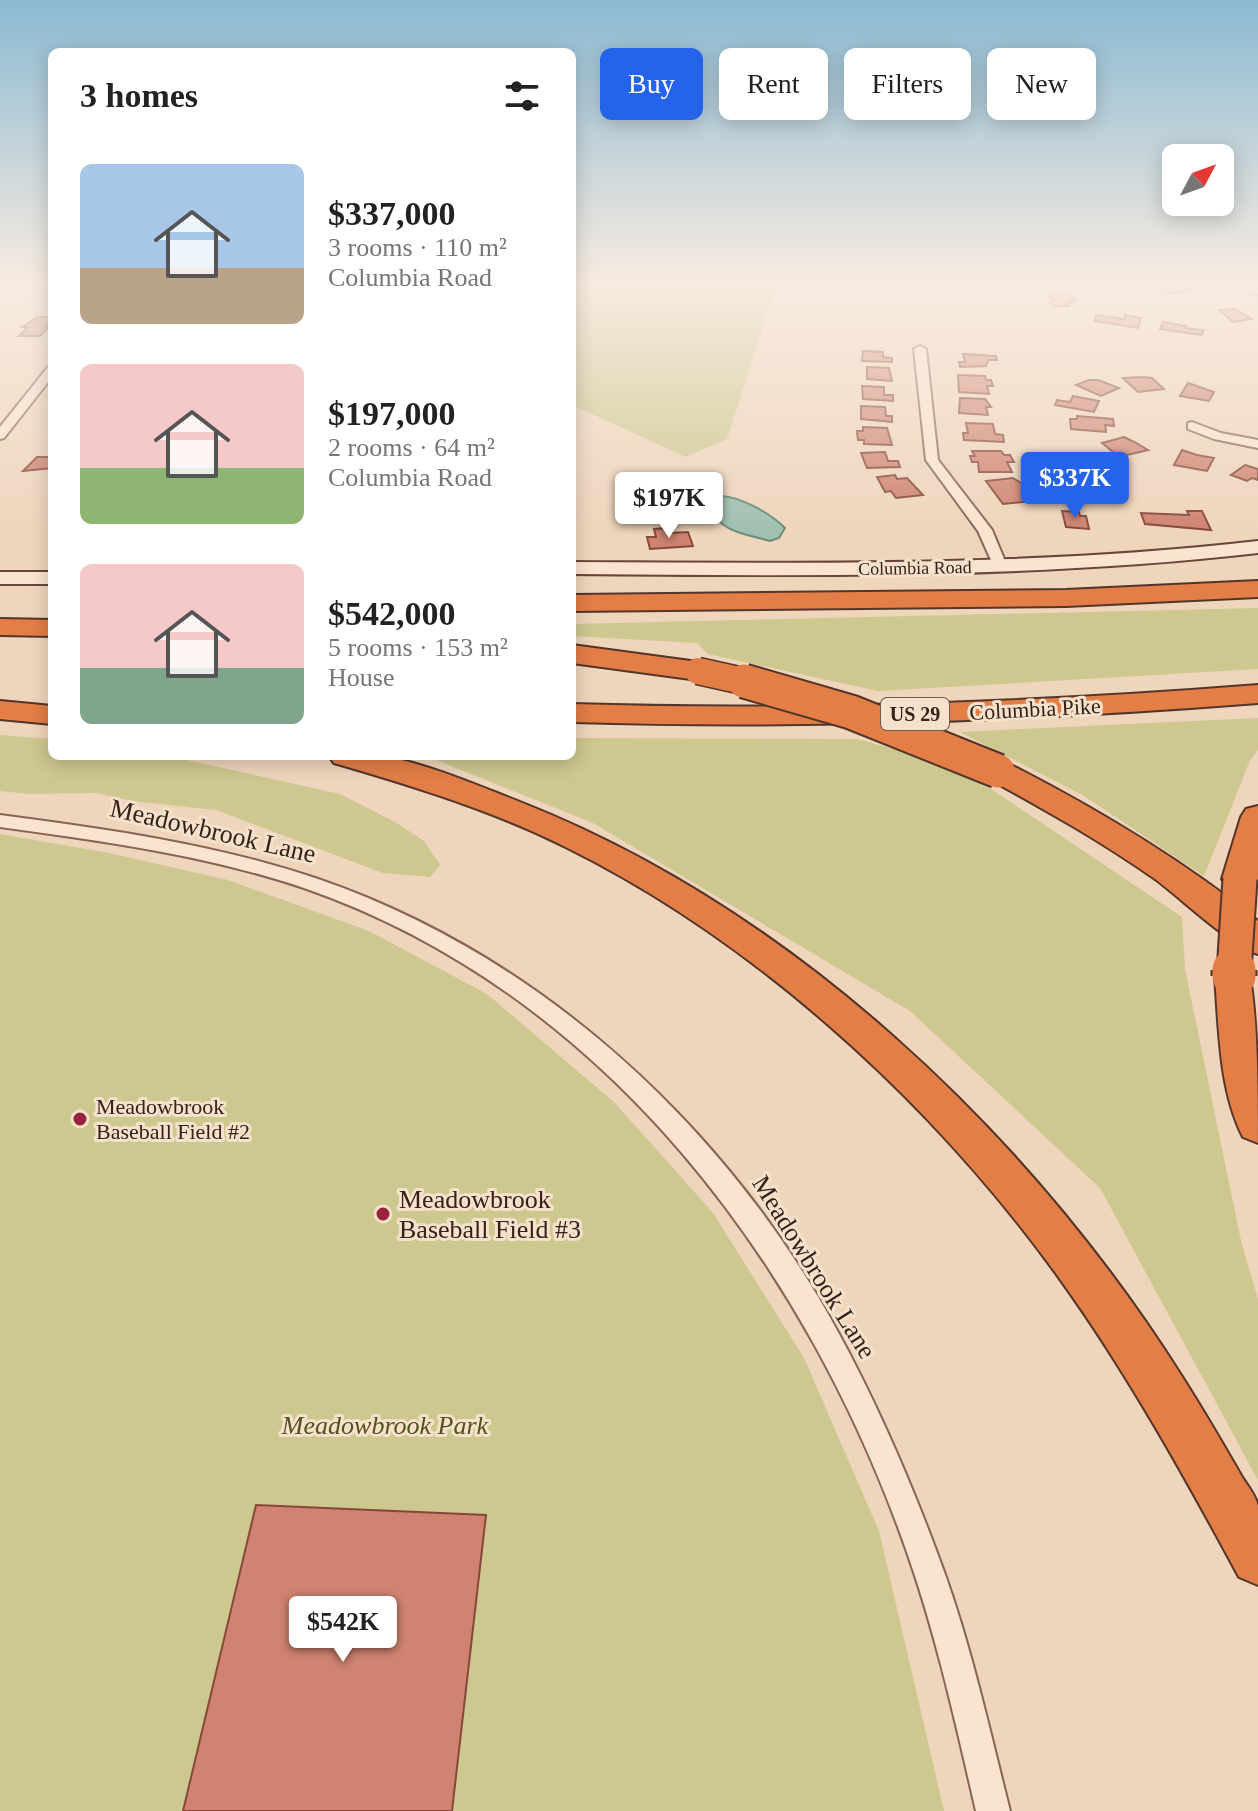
<!DOCTYPE html>
<html lang="en">
<head>
<meta charset="utf-8">
<style>
  :root { --surface:#fff; --page:#f2f2f2; --text:#222; --muted:#767676; --accent:#2563eb }
  body { margin:0; font-family:Georgia,serif; background:var(--page); color:var(--text); height:100vh; display:flex; flex-direction:column; font-size:30px; white-space:nowrap }
  * { box-sizing:border-box; margin:0 }
  p { font-size:26px; color:var(--muted) }
  .icon { flex:none; width:44px; height:44px; fill:none; stroke:currentColor; stroke-width:2; stroke-linecap:round; stroke-linejoin:round }
  .map { position:relative; flex:1; overflow:hidden }
  .sheet { position:absolute; left:48px; top:48px; width:528px; height:712px; display:flex; flex-direction:column; background:var(--surface); border-radius:12px; box-shadow:0 4px 20px #0003 }
  .sheet>* { flex:none }
  .top-card { position:absolute; left:600px; top:48px; width:538px; height:72px; display:flex; gap:16px }
  .needle { width:52px; rotate:49deg }
  .tools { position:absolute; left:1162px; top:144px; display:grid; gap:16px }
  .tools a { display:grid; place-items:center; width:72px; height:72px; border-radius:12px; background:var(--surface); box-shadow:0 4px 20px #0003; font-size:40px }
  .price { position:absolute; translate:-50% -68px; padding:0 18px; border-radius:8px; background:#fff; color:#222; font-size:26px; line-height:52px; filter:drop-shadow(0 2px 4px #0008) }
  .price::after { content:''; position:absolute; left:50%; top:48px; width:24px; height:18px; margin-left:-12px; background:inherit; clip-path:polygon(0 0,100% 0,50% 100%) }
  .price.selected { background:var(--accent); color:#fff }
  ul { padding:0; list-style:none }
  li { display:flex; align-items:center; gap:24px; height:200px; padding:0 32px }
  li span { display:grid; place-items:center; flex:none; width:224px; height:160px; border-radius:12px; color:#555 }
  li>.icon { margin-inline-start:auto }
  span .icon { width:96px; height:96px; fill:#fffc; stroke-width:1 }
  li b { font-size:34px }
  h2 { display:flex; justify-content:space-between; align-items:center; height:96px; padding:0 32px; font-size:34px }
  .tag { padding:0 28px; border-radius:12px; background:var(--surface); box-shadow:0 4px 20px #0003; font-size:28px; line-height:72px }
  .tag.selected { background:var(--accent); color:#fff }
  .map>svg:first-child { display:block }
</style>
</head>
<body>
<div class="map">
<svg width="1258" height="1811" viewBox="0 0 1258 1811">
  <rect width="100%" height="100%" fill="#efd5bc"/>
  <g fill="#cdc790">
    <polygon points="572,281 778,281 727,439 686,457 572,405"/>
    <polygon points="1258,608 1258,669 878,691 708,654 697,643 572,636 572,624"/>
    <polygon points="1258,718 1258,750 1250,760 1204,876 1084,796 960,732"/>
    <polygon points="0,735 52,739 52,756 169,756 340,794 395,822 424,841 440,865 430,877 383,873 216,810 131,801 96,793 29,794 0,791"/>
    <polygon points="572,738 857,739 912,754 991,789 1182,917 1185,969 1241,1241 1258,1299 1258,1480 1100,1188 910,1011 593,823 426,756 572,756"/>
    <polygon points="0,834 109,853 228,880 369,931 487,994 615,1103 713,1213 804,1358 879,1531 944,1811 0,1811"/>
  </g>
  <path fill="#a0c0b0" stroke="#688d7c" stroke-width="2" d="M 721,496 C 741,497 770,513 785,528 L 779,538 L 770,541 C 746,534 720,533 710,507 Z"/>
  <g fill="#cf8370" stroke="#86483a" stroke-width="2">
    <polygon points="1186,284 1195,290 1169,294 1162,288"/>
    <polygon points="1066,291 1077,300 1071,300 1074,303 1067,304 1069,306 1053,306 1050,302 1054,301 1048,296 1055,295 1051,292"/>
    <polygon points="1235,309 1252,319 1233,322 1219,310"/>
    <polygon points="1096,315 1125,319 1125,315 1141,318 1138,328 1094,321"/>
    <polygon points="38,317 52,317 46,327 49,327 40,336 19,336 28,327 22,327"/>
    <polygon points="1163,322 1186,326 1185,328 1204,330 1201,335 1160,329"/>
    <polygon points="863,351 883,352 883,357 892,358 892,362 862,361"/>
    <polygon points="963,354 996,356 997,360 988,360 986,366 960,367 959,362 965,362"/>
    <polygon points="867,367 889,368 892,381 867,379"/>
    <polygon points="958,375 985,376 986,380 991,380 993,386 987,386 989,394 959,392"/>
    <polygon points="1141,377 1152,378 1164,389 1138,392 1123,378"/>
    <polygon points="1089,380 1098,380 1119,388 1101,396 1076,385"/>
    <polygon points="1188,383 1214,392 1209,401 1180,396"/>
    <polygon points="862,386 884,387 884,395 893,395 893,401 863,399"/>
    <polygon points="1073,396 1099,401 1094,412 1055,405 1057,400 1070,402"/>
    <polygon points="960,398 985,399 991,407 986,407 988,415 959,413"/>
    <polygon points="861,406 885,407 886,416 892,416 892,422 861,419"/>
    <polygon points="1077,416 1113,419 1114,426 1105,425 1106,432 1071,429 1070,419 1077,419"/>
    <polygon points="966,423 993,424 995,434 1003,435 1004,442 964,440 963,433 968,433"/>
    <polygon points="863,427 887,428 892,445 864,444 864,440 858,440 857,431 863,431"/>
    <polygon points="1124,437 1136,443 1148,450 1119,457 1102,443"/>
    <polygon points="1182,450 1197,455 1214,458 1207,471 1174,465"/>
    <polygon points="972,451 1001,451 1004,455 1010,455 1014,462 1007,462 1012,472 979,472 978,462 972,462 970,456 975,456"/>
    <polygon points="885,452 888,461 898,461 900,467 867,468 861,453"/>
    <polygon points="37,457 52,457 52,468 23,471"/>
    <polygon points="1245,465 1258,469 1258,480 1252,478 1247,481 1231,475"/>
    <polygon points="895,475 897,479 907,478 923,495 896,498 891,491 885,492 877,477"/>
    <polygon points="1013,478 1038,494 1027,495 1032,501 1003,504 986,481"/>
    <polygon points="1062,511 1079,512 1080,516 1086,516 1089,529 1066,527"/>
    <polygon points="1187,511 1202,511 1211,530 1145,524 1141,513 1189,515"/>
    <polygon points="668,528 670,533 688,532 693,546 650,549 647,537 656,537 654,529"/>
    <polygon points="256,1505 486,1515 452,1811 183,1811"/>
  </g>
  <g fill="none" stroke-linecap="round" stroke-linejoin="round">
    <g stroke="#876555" stroke-width="4">
      <g id="street">
        <polygon points="1223,281 1237,281 1258,289 1258,295"/>
        <polygon points="920,346 926,349 938,460 992,530 1007,566 1005,569 995,569 978,531 926,460 914,349"/>
        <polygon points="52,366 52,377 4,438 0,439 0,427 48,367"/>
        <polygon points="1192,422 1221,433 1258,440 1258,448 1214,439 1188,429 1188,423"/>
        <path d="M 0,815 C 107,829 215,844 318,879 C 540,955 727,1127 838,1332 C 876,1402 908,1475 936,1550 C 969,1635 988,1724 1010,1811 L 976,1811 C 956,1725 937,1638 908,1555 C 807,1264 604,992 304,888 C 206,855 102,841 0,827 Z"/>
      </g>
    </g>
    <g stroke="#684639" stroke-width="4">
      <g id="secondary">
        <path d="M 1258,541 L 1258,553 C 1030,579 801,576 572,574 L 572,562 C 801,563 1030,567 1258,541 Z"/>
        <rect x="0" y="572" width="52" height="12"/>
      </g>
    </g>
    <g stroke="#54352a" stroke-width="4">
      <g id="highway">
        <polygon points="1258,581 1258,597 1066,606 572,611 572,595 1066,590"/>
        <polygon points="0,619 52,620 52,636 0,635"/>
        <polygon points="572,645 698,662 708,665 713,671 708,677 698,680 572,663"/>
        <path d="M 1258,685 L 1258,703 C 1029,721 801,729 572,722 L 572,704 C 801,711 1029,703 1258,685 Z"/>
        <polygon points="0,701 52,706 52,724 0,719"/>
        <path d="M 329,756 C 346,756 365,754 382,756 C 429,764 476,785 520,802 C 790,908 1027,1132 1181,1375 C 1202,1408 1222,1442 1242,1477 C 1247,1485 1256,1496 1258,1506 C 1258,1530 1258,1560 1258,1585 L 1239,1577 C 1184,1475 1128,1374 1060,1279 C 930,1098 741,926 536,833 C 471,804 403,783 334,763 Z"/>
        <path d="M 998,761 L 1009,764 C 1097,809 1181,859 1258,921 L 1258,954 C 1232,947 1181,898 1155,879 C 1101,841 1044,809 987,778 L 982,771 L 987,764 Z"/>
        <polygon points="1258,806 1258,879 1252,888 1240,891 1228,888 1222,879 1241,817 1246,809"/>
        <path d="M 1234,962 L 1247,966 C 1258,1001 1258,1100 1258,1143 L 1243,1137 C 1219,1090 1219,1028 1215,976 L 1221,966 Z"/>
      </g>
    </g>
    <use href="#street" fill="#fae4cf" fill-rule="evenodd"/>
    <use href="#secondary" fill="#fae4cf" fill-rule="evenodd"/>
    <use href="#highway" fill="#e37e47" fill-rule="evenodd"/>
    <g stroke="#54352a" stroke-width="29" stroke-linecap="butt">
      <polyline id="highway-bridge-far2" points="698,671 752,683"/>
    </g>
    <g stroke="#54352a" stroke-width="37" stroke-linecap="butt">
      <g id="highway-bridge-far1">
        <polyline points="744,681 851,712 998,771"/>
        <polyline points="1234,972 1240,879"/>
      </g>
    </g>
    <g stroke="#54352a" stroke-width="47" stroke-linecap="butt">
      <polyline id="highway-bridge" points="1234,976 1234,970"/>
    </g>
    <use href="#highway-bridge-far2" stroke="#e37e47" stroke-width="26"/>
    <use href="#highway-bridge-far1" stroke="#e37e47" stroke-width="33"/>
    <use href="#highway-bridge" stroke="#e37e47" stroke-width="43"/>
  </g>
  <linearGradient id="sky" x2="0" y2="1"><stop stop-color="#8bb9d2"/><stop offset="0.53" stop-color="#f8ece1"/><stop offset="1" stop-color="#f8ece1" stop-opacity="0"/></linearGradient>
  <rect width="1258" height="534" fill="url(#sky)"/>
  <g fill="#97233d" stroke="#f6e1cb" stroke-width="3">
    <circle cx="80" cy="1119" r="8"/>
    <circle cx="383" cy="1214" r="8"/>
  </g>
  <g text-anchor="middle" dominant-baseline="central" stroke-width="6" stroke-linejoin="round" paint-order="stroke">
    <g font-size="18" fill="#35221b" stroke="#f6e1cb">
      <text transform="translate(915 568) rotate(-1)">Columbia Road</text>
    </g>
    <rect fill="#f6e1cb" stroke="#6f5b50" stroke-width="2" x="881" y="698" width="68" height="32" rx="6"/>
    <g font-size="20" font-weight="bold" fill="#35221b">
      <text x="915" y="714">US 29</text>
    </g>
    <g font-size="22" fill="#35221b" stroke="#f6e1cb">
      <text transform="translate(1035 709) rotate(-3)">Columbia Pike</text>
    </g>
    <g font-size="22" fill="#35221b" stroke="#f6e1cb" text-anchor="start">
      <text x="96" y="1106">Meadowbrook<tspan x="96" dy="25">Baseball Field #2</tspan></text>
    </g>
    <g font-size="26" fill="#35221b" stroke="#f6e1cb">
      <text transform="translate(213 831) rotate(13)">Meadowbrook Lane</text>
      <text transform="translate(814 1267) rotate(58)">Meadowbrook Lane</text>
    </g>
    <g font-size="26" fill="#35221b" stroke="#f6e1cb" text-anchor="start">
      <text x="399" y="1199">Meadowbrook<tspan x="399" dy="30">Baseball Field #3</tspan></text>
    </g>
    <g font-size="26" font-style="italic" fill="#505220" stroke="#f6e1cb">
      <text x="385" y="1425">Meadowbrook Park</text>
    </g>
  </g>
</svg>
<div class="tools">
<a><svg class="needle" viewBox="-14 -14 28 28"><path d="M0-13l5 13h-10z" fill="#e53935"/><path d="M0 13l5-13h-10z" fill="#767676"/></svg></a>
</div>
<b class="price selected" style="left:1075px;top:520px">$337K</b>
<b class="price" style="left:669px;top:540px">$197K</b>
<b class="price" style="left:343px;top:1664px">$542K</b>
<div class="top-card">
<a class="tag selected">Buy</a>
<a class="tag">Rent</a>
<a class="tag">Filters</a>
<a class="tag">New</a>
</div>
<section class="sheet">
<h2>3 homes<svg class="icon" aria-label="filters" viewBox="0 0 24 24"><path d="M4 7h16M4 17h16"/><circle cx="9" cy="7" r="2"/><circle cx="15" cy="17" r="2"/></svg></h2>
<ul>
<li><span style="background:linear-gradient(#a9c7e8 65%,#b9a48a 0)"><svg class="icon" aria-label="home" viewBox="0 0 24 24"><path d="M3 11l9-7 9 7M6 9v11h12V9"/></svg></span><div><b>$337,000</b><p>3 rooms · 110 m²</p><p>Columbia Road</p></div></li>
<li><span style="background:linear-gradient(#f6c9c9 65%,#8fb573 0)"><svg class="icon" aria-label="home" viewBox="0 0 24 24"><path d="M3 11l9-7 9 7M6 9v11h12V9"/></svg></span><div><b>$197,000</b><p>2 rooms · 64 m²</p><p>Columbia Road</p></div></li>
<li><span style="background:linear-gradient(#f6c9c9 65%,#7fa58c 0)"><svg class="icon" aria-label="home" viewBox="0 0 24 24"><path d="M3 11l9-7 9 7M6 9v11h12V9"/></svg></span><div><b>$542,000</b><p>5 rooms · 153 m²</p><p>House</p></div></li>
</ul>
</section>
</div>
</body>
</html>
